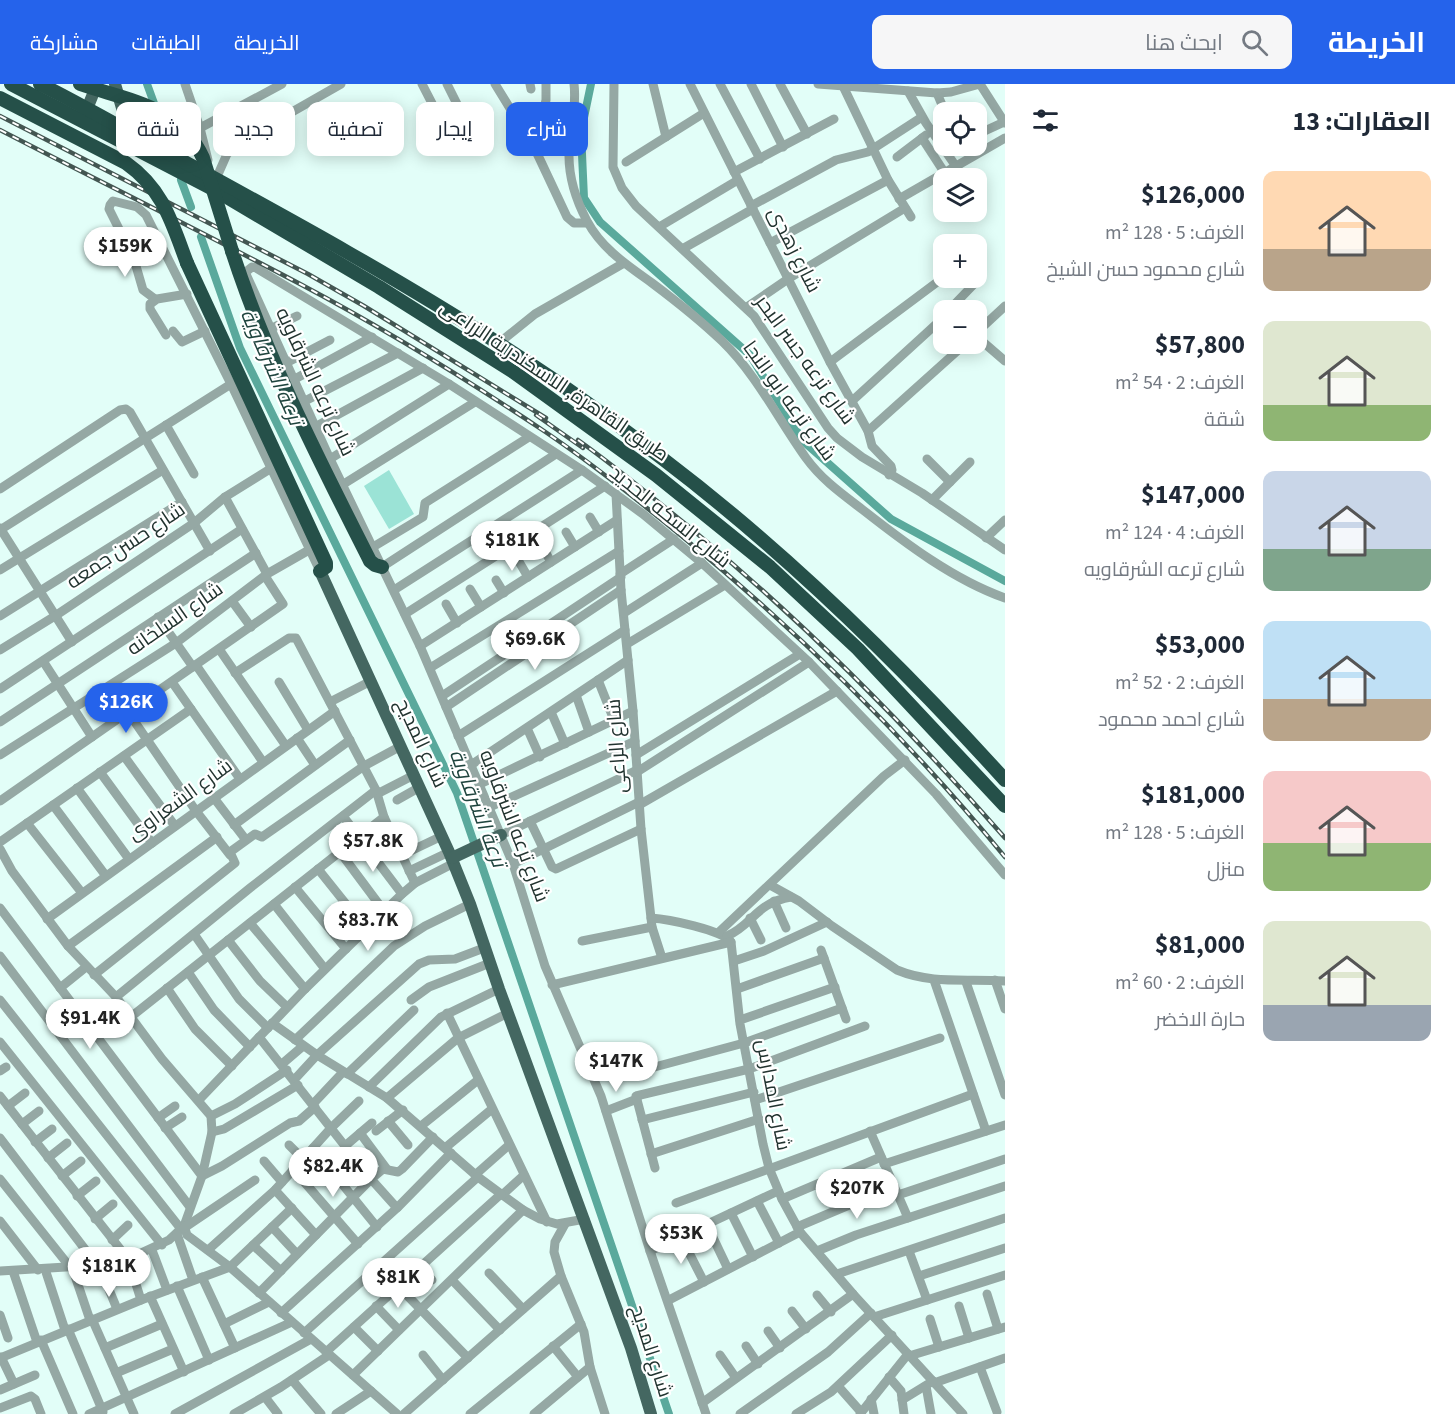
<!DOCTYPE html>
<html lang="ar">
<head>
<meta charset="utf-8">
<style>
  :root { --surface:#fff; --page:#f6f6f7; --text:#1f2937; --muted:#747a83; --accent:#2563eb }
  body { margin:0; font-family:"Source Sans 3",Cairo,sans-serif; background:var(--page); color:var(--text); direction:rtl; height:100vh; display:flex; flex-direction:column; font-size:22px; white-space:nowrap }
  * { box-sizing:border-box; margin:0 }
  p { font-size:20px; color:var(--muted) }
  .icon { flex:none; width:33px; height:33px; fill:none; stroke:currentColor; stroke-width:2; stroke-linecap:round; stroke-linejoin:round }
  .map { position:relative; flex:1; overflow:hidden; direction:ltr }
  .side { display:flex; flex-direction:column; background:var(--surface); width:450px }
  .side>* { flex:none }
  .guide { position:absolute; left:18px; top:18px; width:570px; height:54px; direction:rtl; display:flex; gap:12px }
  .buttons { position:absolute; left:933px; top:18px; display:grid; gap:12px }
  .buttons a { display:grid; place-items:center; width:54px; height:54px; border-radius:12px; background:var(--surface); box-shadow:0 3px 15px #0003; font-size:30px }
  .price { position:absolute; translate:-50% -51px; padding:0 14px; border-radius:21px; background:#fff; color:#222; font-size:20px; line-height:39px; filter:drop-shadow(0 2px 3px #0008) }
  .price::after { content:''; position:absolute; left:50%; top:36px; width:18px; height:14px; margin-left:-9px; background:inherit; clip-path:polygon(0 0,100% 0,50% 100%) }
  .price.on { background:var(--accent); color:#fff }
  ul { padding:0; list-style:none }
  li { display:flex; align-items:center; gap:18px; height:150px; padding:0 24px }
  li span { display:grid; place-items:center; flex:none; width:168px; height:120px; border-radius:12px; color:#555 }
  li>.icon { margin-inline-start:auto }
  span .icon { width:72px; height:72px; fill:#fffc; stroke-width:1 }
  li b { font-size:26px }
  h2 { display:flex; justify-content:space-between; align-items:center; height:72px; padding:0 24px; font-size:26px }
  .chip { padding:0 21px; border-radius:12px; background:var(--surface); box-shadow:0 3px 15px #0003; font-size:21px; line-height:54px }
  .chip.on { background:var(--accent); color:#fff }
  header { display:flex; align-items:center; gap:36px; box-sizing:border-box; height:84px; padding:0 30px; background:var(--accent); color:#fff }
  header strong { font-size:28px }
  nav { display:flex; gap:33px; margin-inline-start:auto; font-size:21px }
  .search { width:420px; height:54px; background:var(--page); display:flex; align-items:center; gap:15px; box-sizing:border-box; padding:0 21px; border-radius:12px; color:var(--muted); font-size:22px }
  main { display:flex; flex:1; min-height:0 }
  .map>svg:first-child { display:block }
</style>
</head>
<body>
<header>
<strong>الخريطة</strong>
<div class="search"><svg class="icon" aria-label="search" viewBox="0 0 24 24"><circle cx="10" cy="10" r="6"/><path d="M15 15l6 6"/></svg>ابحث هنا</div>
<nav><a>الخريطة</a><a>الطبقات</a><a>مشاركة</a></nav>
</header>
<main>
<section class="side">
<h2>العقارات: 13<svg class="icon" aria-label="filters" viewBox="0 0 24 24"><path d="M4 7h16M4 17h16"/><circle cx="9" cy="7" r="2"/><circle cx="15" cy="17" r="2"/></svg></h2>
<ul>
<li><span style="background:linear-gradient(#ffd9b3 65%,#b9a48a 0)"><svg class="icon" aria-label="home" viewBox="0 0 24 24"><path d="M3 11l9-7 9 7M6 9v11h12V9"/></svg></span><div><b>$126,000</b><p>الغرف: 5 · 128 m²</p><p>شارع محمود حسن الشيخ</p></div></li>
<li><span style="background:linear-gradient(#dfe7d0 70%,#8fb573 0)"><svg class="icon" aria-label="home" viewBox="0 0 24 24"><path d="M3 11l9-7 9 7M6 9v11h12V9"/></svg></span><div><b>$57,800</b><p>الغرف: 2 · 54 m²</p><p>شقة</p></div></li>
<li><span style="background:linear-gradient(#c9d6e8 65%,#7fa58c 0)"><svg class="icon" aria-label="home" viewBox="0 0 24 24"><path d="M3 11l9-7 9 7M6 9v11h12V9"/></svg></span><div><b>$147,000</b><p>الغرف: 4 · 124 m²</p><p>شارع ترعه الشرقاويه</p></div></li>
<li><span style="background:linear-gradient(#bfe0f5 65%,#b9a48a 0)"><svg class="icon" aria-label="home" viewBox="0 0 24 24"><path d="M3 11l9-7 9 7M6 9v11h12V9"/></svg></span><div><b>$53,000</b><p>الغرف: 2 · 52 m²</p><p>شارع احمد محمود</p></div></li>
<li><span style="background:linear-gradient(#f6c9c9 60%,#8fb573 0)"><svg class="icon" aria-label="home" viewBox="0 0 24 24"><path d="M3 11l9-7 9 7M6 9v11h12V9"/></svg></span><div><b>$181,000</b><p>الغرف: 5 · 128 m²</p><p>منزل</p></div></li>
<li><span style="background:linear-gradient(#dfe7d0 70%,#9aa5b1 0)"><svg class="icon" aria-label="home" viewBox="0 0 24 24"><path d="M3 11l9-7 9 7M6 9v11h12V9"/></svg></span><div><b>$81,000</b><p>الغرف: 2 · 60 m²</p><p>حارة الاخضر</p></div></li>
</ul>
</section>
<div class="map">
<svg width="1005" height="1330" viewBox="0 0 1005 1330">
  <rect width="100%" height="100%" fill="#e2fef8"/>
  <polygon fill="#9be3d6" points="389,386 414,430 389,445 364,402"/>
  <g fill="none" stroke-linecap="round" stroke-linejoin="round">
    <g stroke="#5aa99c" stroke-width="8">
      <polyline points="147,0 167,55"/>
      <polyline points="591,0 581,48 584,114 600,138 750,271 803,357 891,435 1005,497"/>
      <polyline points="181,96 191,123"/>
      <polyline points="201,153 240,264 457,709 669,1330"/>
    </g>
    <g stroke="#95a8a4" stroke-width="9">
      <polyline points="185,0 200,44 208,76"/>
      <polyline points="422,0 451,56"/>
      <polyline points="447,0 469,44"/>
      <polyline points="495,0 535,65 567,133 574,139 587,139"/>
      <polyline points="530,0 531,5"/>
      <path d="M 574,0 C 577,24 570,48 569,72 C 569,95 577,118 587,137 C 602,165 627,181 652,199 C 676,217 700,236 722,257 C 757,291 778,335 806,374 C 822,396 842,410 863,426 C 905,459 954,496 1005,514"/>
      <polyline points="614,0 613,83 622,104 636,122 754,232 828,344 837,354 862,373 922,409 1005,466"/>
      <polyline points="653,0 666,53"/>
      <polyline points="690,0 830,278 868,347 872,362 891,382 892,386 889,391"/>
      <polyline points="720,0 760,75"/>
      <polyline points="751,0 783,63"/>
      <polyline points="780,0 807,50"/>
      <polyline points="818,0 937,9 951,8 980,0"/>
      <polyline points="980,0 1005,39"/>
      <polyline points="843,2 888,96 911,133"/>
      <polyline points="908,7 926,39 964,94"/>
      <polyline points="937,9 945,28"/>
      <polyline points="200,44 282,0"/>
      <polyline points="524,45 542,35 546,16 546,0"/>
      <polyline points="976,51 1004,38"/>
      <polyline points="922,54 948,94"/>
      <polyline points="897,73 926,51"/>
      <polyline points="626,78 704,29"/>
      <polyline points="734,88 834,35"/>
      <polyline points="216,95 227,70 241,57 341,0"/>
      <polyline points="899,115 1005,54"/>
      <polyline points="751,122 836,76 868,68 922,33"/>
      <polyline points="659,143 738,96"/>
      <polyline points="142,152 148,167 136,179 136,182 143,206 155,215"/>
      <polyline points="126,159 109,125 110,121 113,117 137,123 146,131 231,300 320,487"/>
      <polyline points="770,159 888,96"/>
      <polyline points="121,162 146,150"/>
      <polyline points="684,164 753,125"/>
      <polyline points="747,223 788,195 905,124"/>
      <polyline points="949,226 976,198"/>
      <polyline points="270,245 297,232"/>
      <polyline points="173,247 182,258 205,247"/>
      <polyline points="976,249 1005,222"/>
      <polyline points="166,251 150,225 150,220 157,215 187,210"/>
      <polyline points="976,252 1005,277"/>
      <polyline points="499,259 535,230 624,179"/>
      <polyline points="830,278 944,193"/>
      <polyline points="286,279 330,256"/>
      <polyline points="293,296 372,253"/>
      <polyline points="852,317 944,233"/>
      <polyline points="303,318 398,269"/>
      <polyline points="166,341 194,390"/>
      <polyline points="315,343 423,284"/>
      <polyline points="868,347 965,260"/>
      <polyline points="330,375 449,300"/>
      <polyline points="927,375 950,398"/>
      <polyline points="342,401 475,318"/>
      <polyline points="0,405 120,326 126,325 130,328 210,467"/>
      <polyline points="616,410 621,506 633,627 641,745 652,843 662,874"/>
      <polyline points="225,413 267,490"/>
      <polyline points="932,416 970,378"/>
      <polyline points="590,433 599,448"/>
      <polyline points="0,444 72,558"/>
      <polyline points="0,446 231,300"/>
      <polyline points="566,448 575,463"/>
      <polyline points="986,454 1005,436"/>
      <polyline points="373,463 423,433 425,419 529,353"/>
      <polyline points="543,464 551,478"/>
      <polyline points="518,476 528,493"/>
      <polyline points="382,483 556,370"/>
      <polyline points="0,486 163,386"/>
      <polyline points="620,490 674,455"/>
      <polyline points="496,496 504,509"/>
      <polyline points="470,505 481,523"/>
      <polyline points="394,506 582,386"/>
      <polyline points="232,517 251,543"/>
      <polyline points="446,520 457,539"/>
      <polyline points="624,529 702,479"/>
      <polyline points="405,530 605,402"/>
      <polyline points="0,532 182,418"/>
      <polyline points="158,533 193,583"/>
      <polyline points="627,560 725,501"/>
      <polyline points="420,562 617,436"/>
      <polyline points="219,565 286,662"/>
      <polyline points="0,566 55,532 194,439 225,413 270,385"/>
      <polyline points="43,577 92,653"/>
      <polyline points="196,581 263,678"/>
      <polyline points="430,584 619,467"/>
      <polyline points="235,589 289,554 296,554 376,706 384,733 415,799"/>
      <polyline points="598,596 614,636"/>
      <polyline points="172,598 240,695"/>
      <polyline points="279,598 308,646"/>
      <polyline points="0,605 242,445"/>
      <polyline points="576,611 589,648"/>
      <polyline points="442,612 621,493"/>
      <polyline points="330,618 371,597"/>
      <polyline points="446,623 621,506"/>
      <polyline points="128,628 196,727 230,771"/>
      <polyline points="551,628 565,660"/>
      <polyline points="0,638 256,469"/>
      <polyline points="527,644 540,673"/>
      <polyline points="458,652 625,546"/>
      <polyline points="297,654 315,681"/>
      <polyline points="0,671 176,559 267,490 309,466"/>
      <polyline points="636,671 800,570"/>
      <polyline points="124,672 175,742"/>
      <polyline points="471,681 628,576"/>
      <polyline points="100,688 152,759"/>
      <polyline points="637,688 809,578"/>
      <polyline points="480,700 633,627"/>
      <polyline points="77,704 129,775"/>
      <polyline points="377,710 414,691"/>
      <polyline points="214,714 246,756"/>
      <polyline points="397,716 420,703"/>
      <polyline points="0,717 283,520 265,492"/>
      <polyline points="53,721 106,792"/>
      <polyline points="639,721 837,607"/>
      <polyline points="490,723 635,657"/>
      <polyline points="343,732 402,810"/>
      <polyline points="530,737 552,783 556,785 641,745"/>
      <polyline points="27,739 82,809"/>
      <polyline points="234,741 350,656"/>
      <polyline points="501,751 637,686"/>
      <polyline points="0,758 191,625"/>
      <polyline points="0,765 12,787 68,862 116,913 162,975 211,1032 212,1048 202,1092 184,1142 169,1156 128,1175 99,1181 0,1187"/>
      <polyline points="340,768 384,827"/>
      <polyline points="402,771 442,752"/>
      <polyline points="513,780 639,718"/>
      <polyline points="318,785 366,845"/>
      <polyline points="409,787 449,768"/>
      <path d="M 770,801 L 799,817 L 832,842 L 897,886 C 933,901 968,894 1005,897"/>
      <polyline points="295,803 346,865"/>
      <polyline points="774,817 786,844"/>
      <polyline points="274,820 325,885"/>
      <polyline points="0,824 202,1092 222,1082 290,1039 299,1037 315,1023"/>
      <path d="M 651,834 C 668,835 722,846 731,858 L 740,940 L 763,1060 L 769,1084 L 782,1115 L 800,1148 L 853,1210 L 963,1330"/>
      <polyline points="750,834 761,856"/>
      <polyline points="47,835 335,627"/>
      <polyline points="250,839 305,905"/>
      <polyline points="718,849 884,692 905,676"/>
      <polyline points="194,850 239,915 268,944"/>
      <path d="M 727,852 C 753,841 755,819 791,813"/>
      <polyline points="228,856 260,897 287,923"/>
      <polyline points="582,857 652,843"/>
      <polyline points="68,862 217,753"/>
      <polyline points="821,866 846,935"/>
      <polyline points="0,872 190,1123"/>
      <polyline points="734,877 764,867 827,838"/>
      <polyline points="188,888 214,926 250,963"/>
      <polyline points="94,891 235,779 230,768 255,750 262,753 364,682 401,662"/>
      <polyline points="934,896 986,1047"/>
      <polyline points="995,896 1005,925"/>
      <polyline points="966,898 1005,1011"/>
      <polyline points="552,901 731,858"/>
      <polyline points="60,904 86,883"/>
      <polyline points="167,904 195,945 232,982"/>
      <polyline points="737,905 824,874"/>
      <polyline points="116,913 250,804 376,706"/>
      <polyline points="0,916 181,1145"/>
      <polyline points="411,916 429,903 490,879"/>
      <polyline points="447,929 547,1138"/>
      <polyline points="132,932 384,733"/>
      <polyline points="740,936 835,903"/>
      <polyline points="272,939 317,971 387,1014 478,1093 523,1126 540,1135 557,1140 585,1135"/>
      <polyline points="259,953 371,1095 397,1124"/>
      <polyline points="295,956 394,862 425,842 470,820"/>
      <polyline points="0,958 162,1161"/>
      <polyline points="282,980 303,962"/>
      <polyline points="0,987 6,983"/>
      <polyline points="636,988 744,959 842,924"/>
      <polyline points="347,990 414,926"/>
      <polyline points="294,996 317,971 419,880 429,876 455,875 484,864"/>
      <polyline points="369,1003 441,933 499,905"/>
      <polyline points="0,1012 128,1175 141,1216"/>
      <polyline points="387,1014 458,954 508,929"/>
      <polyline points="199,1016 305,905 402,810 415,799 454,779"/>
      <polyline points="755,1016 940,954"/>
      <polyline points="313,1020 343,988"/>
      <polyline points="8,1022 25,1009"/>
      <polyline points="606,1027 637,1015"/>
      <polyline points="211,1032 235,1020 287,986"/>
      <polyline points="158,1034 175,1022"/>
      <polyline points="642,1036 754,1008"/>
      <polyline points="388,1037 408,1061"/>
      <polyline points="22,1040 39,1027"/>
      <polyline points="421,1042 478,996"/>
      <polyline points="165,1044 182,1033"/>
      <polyline points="376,1047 403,1026"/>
      <polyline points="870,1047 908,1134"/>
      <polyline points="212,1048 224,1045 298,1001"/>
      <polyline points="360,1049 386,1084"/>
      <polyline points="0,1054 97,1181"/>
      <polyline points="35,1058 52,1045"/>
      <polyline points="289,1061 303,1075"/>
      <polyline points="345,1062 372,1039"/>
      <polyline points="313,1064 377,1143"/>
      <polyline points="445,1064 492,1025"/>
      <polyline points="651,1070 759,1035"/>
      <polyline points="48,1074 67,1059"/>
      <polyline points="264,1077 282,1098"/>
      <polyline points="884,1080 1005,1041"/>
      <polyline points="655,1084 636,1012 749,985 865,942"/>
      <polyline points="293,1085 358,1160"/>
      <polyline points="475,1091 509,1061"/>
      <polyline points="62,1092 81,1077"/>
      <polyline points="0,1095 70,1183"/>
      <polyline points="275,1106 316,1151"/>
      <polyline points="502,1111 524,1091"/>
      <polyline points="898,1111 1005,1075"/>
      <polyline points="77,1112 96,1097"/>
      <polyline points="782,1115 881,1073"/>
      <polyline points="757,1117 779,1159"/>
      <polyline points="676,1119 973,1010"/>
      <polyline points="731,1129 753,1173"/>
      <polyline points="95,1135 113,1120"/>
      <polyline points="0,1137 38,1186"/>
      <polyline points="565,1140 555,1158 554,1168 561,1192 584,1248 590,1283 605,1330"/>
      <polyline points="707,1141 728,1185"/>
      <polyline points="184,1142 187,1151 230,1183 397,1330"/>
      <polyline points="272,1143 297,1170"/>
      <polyline points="797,1143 894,1102"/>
      <polyline points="184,1144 255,1096"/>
      <polyline points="177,1150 193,1196"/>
      <polyline points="681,1153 704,1198"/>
      <polyline points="112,1156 128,1141"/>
      <polyline points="253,1161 281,1187"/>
      <polyline points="152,1166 167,1206"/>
      <polyline points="208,1166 275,1106 331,1044 359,1017"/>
      <polyline points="650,1167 778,1107"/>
      <polyline points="817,1167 856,1151 1005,1102"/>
      <polyline points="909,1167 927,1216"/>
      <polyline points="99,1181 117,1225"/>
      <polyline points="72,1183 90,1236"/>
      <polyline points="420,1183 432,1196"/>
      <polyline points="45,1185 65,1246"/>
      <polyline points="13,1187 37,1258"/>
      <polyline points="489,1189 523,1225"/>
      <polyline points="837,1190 1005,1134"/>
      <polyline points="919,1192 1005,1164"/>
      <polyline points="202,1193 235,1264"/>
      <polyline points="452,1196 500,1246"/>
      <polyline points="177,1202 209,1276"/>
      <polyline points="398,1202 468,1274"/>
      <polyline points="259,1209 371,1095 383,1085 398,1088 402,1085 433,1053"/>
      <polyline points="987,1210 998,1245"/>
      <polyline points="817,1211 831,1228"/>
      <polyline points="150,1212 184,1288"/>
      <polyline points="669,1216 800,1148"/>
      <polyline points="376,1222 399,1246"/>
      <polyline points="959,1222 969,1254"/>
      <polyline points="792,1227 806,1245"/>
      <polyline points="281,1229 397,1124 451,1069"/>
      <polyline points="0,1231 8,1254"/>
      <polyline points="874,1233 1005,1191"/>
      <polyline points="92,1235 134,1330"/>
      <polyline points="930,1235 939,1263"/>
      <polyline points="224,1240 269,1218"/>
      <polyline points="354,1243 378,1267"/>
      <polyline points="68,1245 103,1328"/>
      <polyline points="768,1247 780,1264"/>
      <polyline points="304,1249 478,1093"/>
      <polyline points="41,1256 73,1330"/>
      <polyline points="553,1262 578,1293"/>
      <polyline points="746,1262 758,1280"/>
      <polyline points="105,1264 162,1240"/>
      <polyline points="326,1268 501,1110"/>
      <polyline points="423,1271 443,1296"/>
      <polyline points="720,1271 736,1294"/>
      <polyline points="909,1272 1005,1243"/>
      <polyline points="1,1273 14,1300"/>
      <polyline points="0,1274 141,1216 230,1183 292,1124"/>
      <polyline points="980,1283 997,1328"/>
      <polyline points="116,1289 173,1265"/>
      <polyline points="353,1291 523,1126"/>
      <polyline points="889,1293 901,1307 904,1330"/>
      <polyline points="292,1296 321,1330"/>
      <polyline points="934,1299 1005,1274"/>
      <polyline points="838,1302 861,1328"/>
      <polyline points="926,1302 931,1330"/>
      <polyline points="0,1306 35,1291"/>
      <polyline points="265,1313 278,1330"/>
      <polyline points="871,1315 874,1330"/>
      <polyline points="902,1316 933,1297"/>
      <polyline points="702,1319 853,1210"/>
      <polyline points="0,1324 31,1312 35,1315 41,1330"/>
      <polyline points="89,1330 292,1238"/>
      <polyline points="175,1330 311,1255"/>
      <polyline points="234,1330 281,1303 329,1271"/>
      <polyline points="336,1330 371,1307"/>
      <polyline points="404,1330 561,1192"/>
      <polyline points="470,1330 581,1240"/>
      <polyline points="534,1330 590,1283"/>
      <polyline points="706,1330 650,1167 601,1012 545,882 513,780 420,562 330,375 246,190 247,187 252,183 256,184 449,300 582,386 643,430 702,479 809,578 936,710 1005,791"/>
      <polyline points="740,1330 828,1268 871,1229"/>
      <polyline points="796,1330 831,1308 892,1251"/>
      <polyline points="860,1330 908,1270"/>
    </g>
    <g stroke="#446761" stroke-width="12">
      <polyline points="115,0 129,48"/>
      <polyline points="87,25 97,0"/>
      <polyline points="320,487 449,768 470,820 499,905 631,1264 651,1330"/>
      <polyline points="452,774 501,751"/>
    </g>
    <g stroke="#255049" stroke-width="14">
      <polyline points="11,0 215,106 379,203 515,289 656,391 770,483 858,565 1005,722"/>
      <path d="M 40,0 C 80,20 118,42 157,63 C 280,130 404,197 521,274 C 570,305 617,340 663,375 C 787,469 901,581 1005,696"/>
      <path d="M 232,167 C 267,275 319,376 370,477 L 375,481 L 382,483"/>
      <polyline points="187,179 326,479 326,483 320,487"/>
    </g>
    <g stroke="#435652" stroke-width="4.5">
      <g id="rail">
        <polyline points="0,32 308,190 364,222 546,334"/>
        <path d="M 0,46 C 101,98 202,148 302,201 C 385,245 466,295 544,347 C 593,380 639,417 684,454 C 801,550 909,656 1005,773"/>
        <polyline points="536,331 583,364"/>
        <path d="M 578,356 C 616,383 652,413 688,442 C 803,537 907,642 1005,754"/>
      </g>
    </g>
    <use href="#rail" stroke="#fff" stroke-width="2" stroke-dasharray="7" stroke-linecap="butt"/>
    <g stroke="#255049" stroke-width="14">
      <path d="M 80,0 C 129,17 179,21 203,74 L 232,167"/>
      <path d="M 0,14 L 126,79 C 163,105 172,139 187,179"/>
    </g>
  </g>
  <g text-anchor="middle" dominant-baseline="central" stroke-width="4.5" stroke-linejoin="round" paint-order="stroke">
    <g font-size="20" fill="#223430" stroke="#fff">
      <text transform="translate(794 166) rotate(63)">شارع زهدى</text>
      <text transform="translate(805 276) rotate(54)">شارع ترعه جسر البحر</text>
      <text transform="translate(554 297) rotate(34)">طريق القاهرة, الاسكندرية الزراعى</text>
      <text transform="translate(315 298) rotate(65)">شارع ترعه الشرقاويه</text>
      <text transform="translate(789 317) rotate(54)">شارع ترعه ابو النجا</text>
      <text transform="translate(670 433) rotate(39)">شارع السكه الحديد</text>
      <text transform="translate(126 462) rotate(-34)">شارع حسن جمعه</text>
      <text transform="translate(175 535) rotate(-35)">شارع السلخانه</text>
      <text transform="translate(421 659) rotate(65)">شارع المديح</text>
      <text transform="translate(617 662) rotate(-94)">شارع الراعى</text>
      <text transform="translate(180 716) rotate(-36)">شارع الشعراوى</text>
      <text transform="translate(514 742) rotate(69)">شارع ترعه الشرقاويه</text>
      <text transform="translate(773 1011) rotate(79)">شارع المدارس</text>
      <text transform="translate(651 1267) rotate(72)">شارع المديح</text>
    </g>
    <g font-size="21" font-style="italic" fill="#1f443e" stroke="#fff">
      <text transform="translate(272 283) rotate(66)">ترعة الشرقاوية</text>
      <text transform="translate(478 724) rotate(69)">ترعة الشرقاوية</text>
    </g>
  </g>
</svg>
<div class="buttons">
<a><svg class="icon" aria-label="locate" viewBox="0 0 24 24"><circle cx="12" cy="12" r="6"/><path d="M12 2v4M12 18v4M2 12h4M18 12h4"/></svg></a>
<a><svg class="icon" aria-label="layers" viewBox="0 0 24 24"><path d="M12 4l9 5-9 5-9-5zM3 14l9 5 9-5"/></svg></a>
<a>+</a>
<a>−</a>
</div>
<b class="price" style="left:125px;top:194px">$159K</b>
<b class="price" style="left:512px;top:488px">$181K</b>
<b class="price" style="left:535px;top:587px">$69.6K</b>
<b class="price on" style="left:126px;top:650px">$126K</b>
<b class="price" style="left:373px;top:789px">$57.8K</b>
<b class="price" style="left:368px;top:868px">$83.7K</b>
<b class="price" style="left:90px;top:966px">$91.4K</b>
<b class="price" style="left:616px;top:1009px">$147K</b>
<b class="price" style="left:333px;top:1114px">$82.4K</b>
<b class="price" style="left:857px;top:1136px">$207K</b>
<b class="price" style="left:681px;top:1181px">$53K</b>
<b class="price" style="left:109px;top:1214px">$181K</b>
<b class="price" style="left:398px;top:1225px">$81K</b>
<div class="guide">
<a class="chip on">شراء</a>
<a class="chip">إيجار</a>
<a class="chip">تصفية</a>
<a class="chip">جديد</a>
<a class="chip">شقة</a>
</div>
</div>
</main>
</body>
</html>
